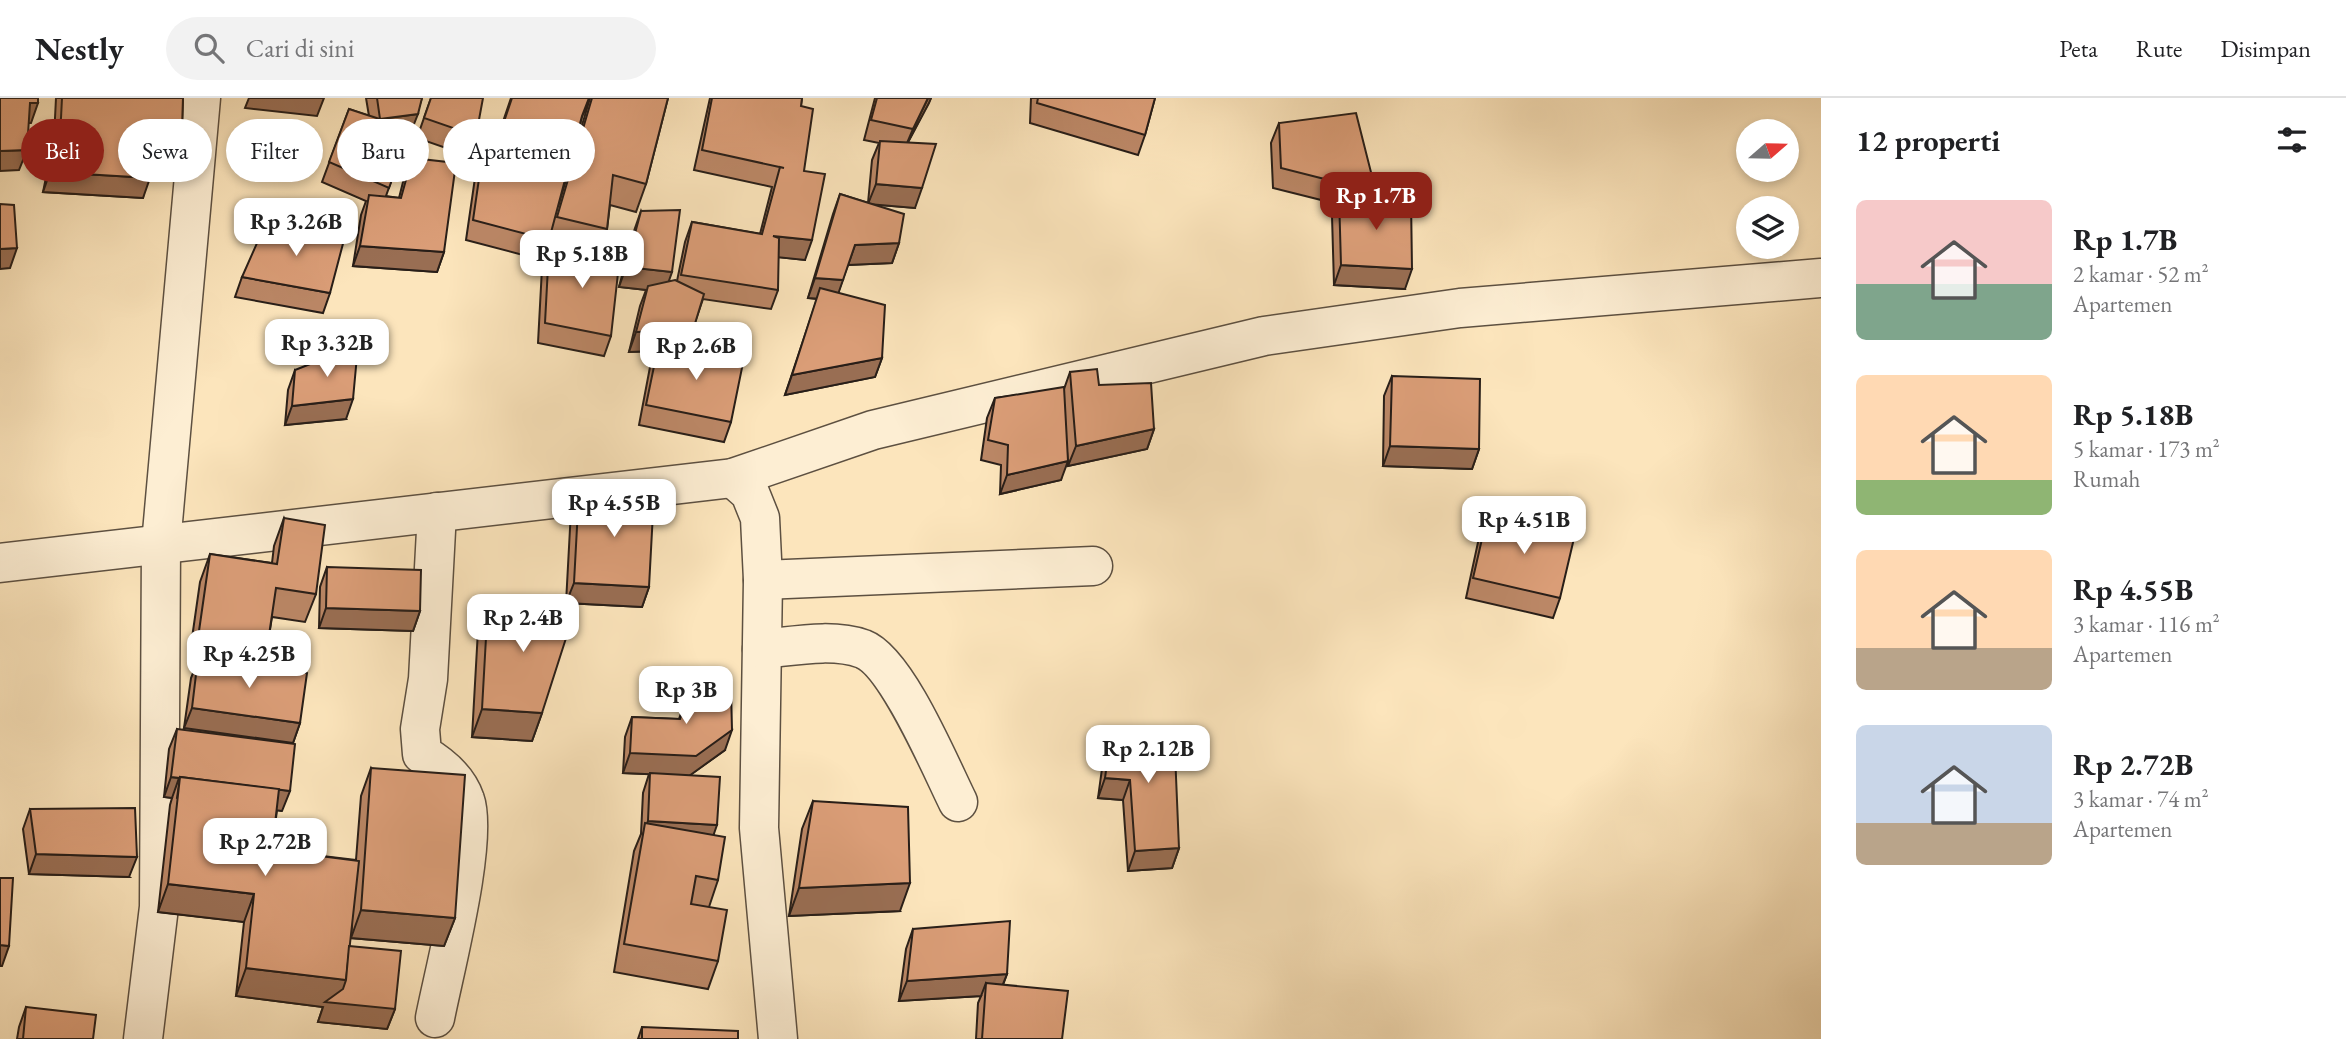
<!DOCTYPE html>
<html lang="id">
<head>
<meta charset="utf-8">
<style>
  :root { --surface:#fff; --page:#f2f2f2; --text:#202124; --muted:#757577; --line:#e0e0e0; --accent:#8f2418 }
  body { margin:0; font-family:"EB Garamond",serif; background:var(--page); color:var(--text); height:100vh; display:flex; flex-direction:column; font-size:26px; white-space:nowrap }
  * { box-sizing:border-box; margin:0 }
  p { font-size:23px; color:var(--muted) }
  .icon { flex:none; width:38px; height:38px; fill:none; stroke:currentColor; stroke-width:2; stroke-linecap:round; stroke-linejoin:round }
  .map { position:relative; flex:1; overflow:hidden }
  .side { display:flex; flex-direction:column; background:var(--surface); width:525px }
  .side>* { flex:none }
  .banner { position:absolute; left:21px; top:21px; width:665px; height:63px; display:flex; gap:14px }
  .needle { width:46px; rotate:70deg }
  .fabs { position:absolute; left:1736px; top:21px; display:grid; gap:14px }
  .fabs a { display:grid; place-items:center; width:63px; height:63px; border-radius:50%; background:var(--surface); box-shadow:0 4px 10px #0003; font-size:35px }
  .price { position:absolute; translate:-50% -60px; padding:0 16px; border-radius:14px; background:#fff; color:#222; font-size:23px; line-height:46px; filter:drop-shadow(0 2px 4px #0008) }
  .price::after { content:''; position:absolute; left:50%; top:42px; width:21px; height:16px; margin-left:-10px; background:inherit; clip-path:polygon(0 0,100% 0,50% 100%) }
  .price.active { background:var(--accent); color:#fff }
  ul { padding:0; list-style:none }
  li { display:flex; align-items:center; gap:21px; height:175px; padding:0 35px }
  li span { display:grid; place-items:center; flex:none; width:196px; height:140px; border-radius:10px; color:#555 }
  li>.icon { margin-inline-start:auto }
  span .icon { width:84px; height:84px; fill:#fffc; stroke-width:1 }
  li b { font-size:30px }
  h2 { display:flex; justify-content:space-between; align-items:center; height:84px; padding:0 35px; font-size:30px }
  .tag { padding:0 24px; border-radius:32px; background:var(--surface); box-shadow:0 4px 10px #0003; font-size:24px; line-height:63px }
  .tag.active { background:var(--accent); color:#fff }
  header { display:flex; align-items:center; gap:42px; box-sizing:border-box; height:98px; padding:0 35px; background:var(--surface); border-bottom:2px solid var(--line) }
  header strong { font-size:33px }
  nav { display:flex; gap:38px; margin-inline-start:auto; font-size:24px }
  .search { width:490px; height:63px; background:var(--page); display:flex; align-items:center; gap:18px; box-sizing:border-box; padding:0 24px; border-radius:38px; color:var(--muted); font-size:26px }
  main { display:flex; flex:1; min-height:0 }
  .map>svg:first-child { display:block }
</style>
</head>
<body>
<header>
<strong>Nestly</strong>
<div class="search"><svg class="icon" aria-label="search" viewBox="0 0 24 24"><circle cx="10" cy="10" r="6"/><path d="M15 15l6 6"/></svg>Cari di sini</div>
<nav><a>Peta</a><a>Rute</a><a>Disimpan</a></nav>
</header>
<main>
<div class="map">
<svg width="1821" height="941" viewBox="0 0 1821 941">
  <rect width="100%" height="100%" fill="#fce5bc"/>
  <filter id="stains"><feTurbulence type="fractalNoise" baseFrequency=".00286" numOctaves="4"/><feColorMatrix values="0 0 0 0 .2 0 0 0 0 .09 0 0 0 0 .02 0 0 0 .5 -.17"/></filter>
  <radialGradient id="worn" r=".72"><stop offset=".6" stop-color="#630" stop-opacity="0"/><stop offset="1" stop-color="#630" stop-opacity=".3"/></radialGradient>
  <g fill="none" stroke-linecap="round" stroke-linejoin="round">
    <g stroke="#5d5041" stroke-width="41">
      <g id="minor">
        <polyline points="733,380 750,395 760,420 763,482 759,730 778,941"/>
        <polyline points="0,465 733,380 873,332 1264,238 1460,210 1821,180"/>
        <polyline points="763,482 1093,468"/>
        <path d="M 762,551 C 794,548 832,540 863,551 C 897,564 941,670 958,704"/>
        <path d="M 435,920 C 444,874 479,741 465,702 C 458,681 441,667 422,656 L 420,631 L 428,581 L 437,414"/>
        <polyline points="143,941 159,809 161,446 201,0"/>
      </g>
    </g>
    <use href="#minor" stroke="#fdeed3" stroke-width="38"/>
  </g>
  <g fill="#bb8766" stroke="#281e18" stroke-width="2">
    <polygon points="56,0 183,0 182,30 174,50 152,48 143,100 43,94 54,40"/>
    <polygon points="366,0 422,0 410,36 408,36 386,98 399,100 404,80 412,60 444,154 437,174 353,168 361,117 366,103 322,84 349,11 369,18"/>
    <polygon points="431,0 476,38 469,58 417,40"/>
    <polygon points="511,0 589,0 582,19 558,109 590,0 668,0 646,86 636,114 610,107 607,131 599,155 611,238 604,258 538,245 542,170 549,150 569,152 547,147 542,162 466,142 476,73 483,53 492,56"/>
    <polygon points="710,0 802,0 801,8 804,73 805,162 778,159 778,192 771,211 703,201 686,251 731,324 724,344 639,327 650,269 656,253 629,254 640,208 646,192 619,189 634,133 641,113 668,183 677,183 685,144 692,124 760,136 772,89 694,72"/>
    <polygon points="875,0 931,0 908,44 915,110 869,106 899,145 892,165 848,167 838,195 882,260 875,279 785,297 817,201 808,200 833,116 840,96 868,105 872,62 879,45 864,42"/>
    <polygon points="1031,0 1155,0 1145,37 1138,57 1030,25"/>
    <polygon points="1279,25 1376,94 1374,100 1405,191 1334,187 1332,118 1337,106 1273,90 1271,45"/>
    <polygon points="242,179 330,195 323,215 235,199"/>
    <polygon points="295,272 346,321 285,327 288,292"/>
    <polygon points="1070,274 1099,287 1154,331 1147,351 1068,368 1067,353 1061,382 1000,396 1001,367 981,362 987,320 995,300 1064,291"/>
    <polygon points="1392,278 1479,351 1472,371 1383,368 1384,298"/>
    <polygon points="579,392 649,489 642,509 566,505 571,412"/>
    <polygon points="1488,415 1560,500 1553,520 1466,500 1480,435"/>
    <polygon points="284,420 316,496 305,524 272,519 268,544 259,569 300,625 293,645 184,630 191,580 198,563 189,561 200,484 210,456 272,465 274,448"/>
    <polygon points="327,469 420,513 413,533 319,530 320,489"/>
    <polygon points="488,504 542,615 532,643 472,639 478,532"/>
    <polygon points="689,592 725,652 690,677 714,737 718,782 709,809 718,863 708,891 614,874 634,753 641,736 643,695 649,676 623,675 625,639 632,619 679,621"/>
    <polygon points="177,631 282,713 277,712 272,752 356,762 361,698 371,670 455,820 444,848 351,840 352,827 349,848 395,911 387,931 318,924 323,909 236,898 244,824 158,814 170,707 172,700 164,699 169,651"/>
    <polygon points="1111,636 1179,750 1172,770 1128,773 1123,702 1098,700 1104,656"/>
    <polygon points="813,703 900,813 789,818 802,731"/>
    <polygon points="30,711 129,779 29,776 23,731"/>
    <polygon points="913,831 1007,876 1003,887 1062,941 976,941 978,905 981,898 899,903 906,851"/>
    <polygon points="26,909 93,941 17,941 19,929"/>
    <polygon points="642,929 642,941 638,941"/>
  </g>
  <g fill="#996e53" stroke="#281e18" stroke-width="2">
    <polygon points="249,0 324,0 317,18 245,10"/>
    <polygon points="928,0 931,0 929,5 905,50 913,31"/>
    <polygon points="30,5 38,5 31,25 23,25"/>
    <polygon points="418,16 410,36 373,41 380,21"/>
    <polygon points="154,27 182,30 174,50 146,47"/>
    <polygon points="27,52 19,72 0,73 0,53"/>
    <polygon points="50,74 150,80 143,100 43,94"/>
    <polygon points="876,86 922,90 915,110 868,106"/>
    <polygon points="773,138 812,142 805,162 766,158"/>
    <polygon points="899,145 892,165 848,167 855,147"/>
    <polygon points="360,148 444,154 437,174 353,168"/>
    <polygon points="17,150 10,170 0,171 0,151"/>
    <polygon points="1341,167 1412,171 1405,191 1334,187"/>
    <polygon points="626,169 672,174 665,194 619,189"/>
    <polygon points="815,180 843,182 836,202 808,200"/>
    <polygon points="693,232 686,252 658,249 656,253 629,254 636,234"/>
    <polygon points="882,260 875,279 785,297 792,277"/>
    <polygon points="353,301 346,321 285,327 292,308"/>
    <polygon points="1154,331 1147,351 1068,368 1076,348"/>
    <polygon points="1390,348 1479,351 1472,371 1383,368"/>
    <polygon points="1068,363 1061,382 1000,396 1007,377"/>
    <polygon points="574,485 649,489 642,509 566,505"/>
    <polygon points="326,510 420,513 413,533 319,530"/>
    <polygon points="192,610 300,625 293,645 184,630"/>
    <polygon points="482,611 542,615 532,643 472,639"/>
    <polygon points="732,632 725,652 689,678 623,675 630,655"/>
    <polygon points="171,679 179,680 172,700 164,699"/>
    <polygon points="180,680 290,693 282,713 177,700"/>
    <polygon points="1105,680 1130,682 1123,702 1098,700"/>
    <polygon points="648,723 717,727 710,747 643,736"/>
    <polygon points="1179,750 1172,770 1128,773 1135,753"/>
    <polygon points="36,756 137,759 129,779 29,776"/>
    <polygon points="910,785 900,813 789,818 799,790"/>
    <polygon points="168,786 254,796 244,824 158,814"/>
    <polygon points="361,812 455,820 444,848 351,840"/>
    <polygon points="0,847 9,848 2,868 0,868"/>
    <polygon points="246,870 346,882 395,911 387,931 318,924 323,909 236,898"/>
    <polygon points="1007,876 999,896 986,885 981,898 899,903 907,883"/>
  </g>
  <g fill="#da9d77" stroke="#281e18" stroke-width="2">
    <polygon points="0,0 38,0 38,5 30,5 27,52 0,53"/>
    <polygon points="62,0 183,0 182,30 154,27 150,80 50,74 61,20"/>
    <polygon points="377,0 422,0 418,16 380,21"/>
    <polygon points="431,0 483,0 476,38 424,20"/>
    <polygon points="512,0 589,0 582,18 549,142 473,122 483,53 493,56"/>
    <polygon points="592,0 668,0 646,86 613,77 607,131 557,119"/>
    <polygon points="712,0 802,0 801,8 813,11 804,73 825,76 812,142 773,138 779,140 778,192 681,177 692,124 762,136 780,69 784,70 702,52"/>
    <polygon points="877,0 928,0 913,31 871,22"/>
    <polygon points="1038,0 1155,0 1145,37 1037,5"/>
    <polygon points="349,11 410,31 389,90 329,64"/>
    <polygon points="1356,15 1376,94 1281,70 1279,25"/>
    <polygon points="880,43 936,46 922,90 876,86"/>
    <polygon points="412,60 456,65 444,154 360,148 369,97 401,100"/>
    <polygon points="840,96 904,116 899,145 855,147 843,182 815,180"/>
    <polygon points="1339,98 1411,101 1412,171 1341,167"/>
    <polygon points="0,106 14,107 17,150 0,151"/>
    <polygon points="680,112 672,174 626,169 641,113"/>
    <polygon points="265,127 345,138 330,195 242,179"/>
    <polygon points="549,150 620,157 611,238 545,225"/>
    <polygon points="675,182 704,196 693,232 636,234 648,188"/>
    <polygon points="820,190 885,207 882,260 792,277"/>
    <polygon points="358,247 353,301 292,308 295,272"/>
    <polygon points="658,249 745,255 731,324 646,307"/>
    <polygon points="1097,271 1099,287 1151,285 1154,331 1076,348 1070,274"/>
    <polygon points="1392,278 1480,281 1479,351 1390,348"/>
    <polygon points="1064,289 1068,363 1007,377 1008,347 988,342 995,300"/>
    <polygon points="579,392 654,396 649,489 574,485"/>
    <polygon points="1488,415 1575,436 1560,500 1473,480"/>
    <polygon points="284,420 325,427 316,496 276,490 268,544 199,533 210,456 277,466"/>
    <polygon points="327,469 421,472 420,513 326,510"/>
    <polygon points="488,504 576,509 542,615 482,611"/>
    <polygon points="198,560 307,575 300,625 192,610"/>
    <polygon points="731,591 732,632 696,658 630,655 632,619 680,621 689,592"/>
    <polygon points="177,631 295,646 290,693 180,679 180,680 171,679"/>
    <polygon points="1174,631 1179,750 1135,753 1130,682 1105,680 1111,636"/>
    <polygon points="371,670 465,677 455,820 361,812"/>
    <polygon points="650,675 720,679 717,727 648,723"/>
    <polygon points="180,679 279,691 272,752 359,763 346,882 246,870 254,796 168,786"/>
    <polygon points="813,703 908,709 910,785 799,790"/>
    <polygon points="135,710 137,759 36,756 30,711"/>
    <polygon points="645,725 725,739 718,782 696,778 691,806 727,812 718,863 624,846"/>
    <polygon points="0,780 13,780 9,848 0,847"/>
    <polygon points="1010,823 1007,876 907,883 913,831"/>
    <polygon points="349,848 401,853 395,911 325,904 343,891 346,882"/>
    <polygon points="986,885 1068,893 1062,941 982,941"/>
    <polygon points="26,909 96,917 93,941 23,941"/>
    <polygon points="642,929 738,933 738,941 642,941"/>
  </g>
  <rect width="100%" height="100%" filter="url(#stains)"/>
  <rect width="100%" height="100%" fill="url(#worn)"/>
</svg>
<div class="fabs">
<a><svg class="needle" viewBox="-14 -14 28 28"><path d="M0-13l5 13h-10z" fill="#e53935"/><path d="M0 13l5-13h-10z" fill="#757577"/></svg></a>
<a><svg class="icon" aria-label="layers" viewBox="0 0 24 24"><path d="M12 4l9 5-9 5-9-5zM3 14l9 5 9-5"/></svg></a>
</div>
<b class="price active" style="left:1376px;top:134px">Rp 1.7B</b>
<b class="price" style="left:296px;top:160px">Rp 3.26B</b>
<b class="price" style="left:582px;top:192px">Rp 5.18B</b>
<b class="price" style="left:327px;top:281px">Rp 3.32B</b>
<b class="price" style="left:696px;top:284px">Rp 2.6B</b>
<b class="price" style="left:614px;top:441px">Rp 4.55B</b>
<b class="price" style="left:1524px;top:458px">Rp 4.51B</b>
<b class="price" style="left:523px;top:556px">Rp 2.4B</b>
<b class="price" style="left:249px;top:592px">Rp 4.25B</b>
<b class="price" style="left:686px;top:628px">Rp 3B</b>
<b class="price" style="left:1148px;top:687px">Rp 2.12B</b>
<b class="price" style="left:265px;top:780px">Rp 2.72B</b>
<div class="banner">
<a class="tag active">Beli</a>
<a class="tag">Sewa</a>
<a class="tag">Filter</a>
<a class="tag">Baru</a>
<a class="tag">Apartemen</a>
</div>
</div>
<section class="side">
<h2>12 properti<svg class="icon" aria-label="filters" viewBox="0 0 24 24"><path d="M4 7h16M4 17h16"/><circle cx="9" cy="7" r="2"/><circle cx="15" cy="17" r="2"/></svg></h2>
<ul>
<li><span style="background:linear-gradient(#f6c9c9 60%,#7fa58c 0)"><svg class="icon" aria-label="home" viewBox="0 0 24 24"><path d="M3 11l9-7 9 7M6 9v11h12V9"/></svg></span><div><b>Rp 1.7B</b><p>2 kamar · 52 m²</p><p>Apartemen</p></div></li>
<li><span style="background:linear-gradient(#ffd9b3 75%,#8fb573 0)"><svg class="icon" aria-label="home" viewBox="0 0 24 24"><path d="M3 11l9-7 9 7M6 9v11h12V9"/></svg></span><div><b>Rp 5.18B</b><p>5 kamar · 173 m²</p><p>Rumah</p></div></li>
<li><span style="background:linear-gradient(#ffd9b3 70%,#b9a48a 0)"><svg class="icon" aria-label="home" viewBox="0 0 24 24"><path d="M3 11l9-7 9 7M6 9v11h12V9"/></svg></span><div><b>Rp 4.55B</b><p>3 kamar · 116 m²</p><p>Apartemen</p></div></li>
<li><span style="background:linear-gradient(#c9d6e8 70%,#b9a48a 0)"><svg class="icon" aria-label="home" viewBox="0 0 24 24"><path d="M3 11l9-7 9 7M6 9v11h12V9"/></svg></span><div><b>Rp 2.72B</b><p>3 kamar · 74 m²</p><p>Apartemen</p></div></li>
</ul>
</section>
</main>
</body>
</html>
